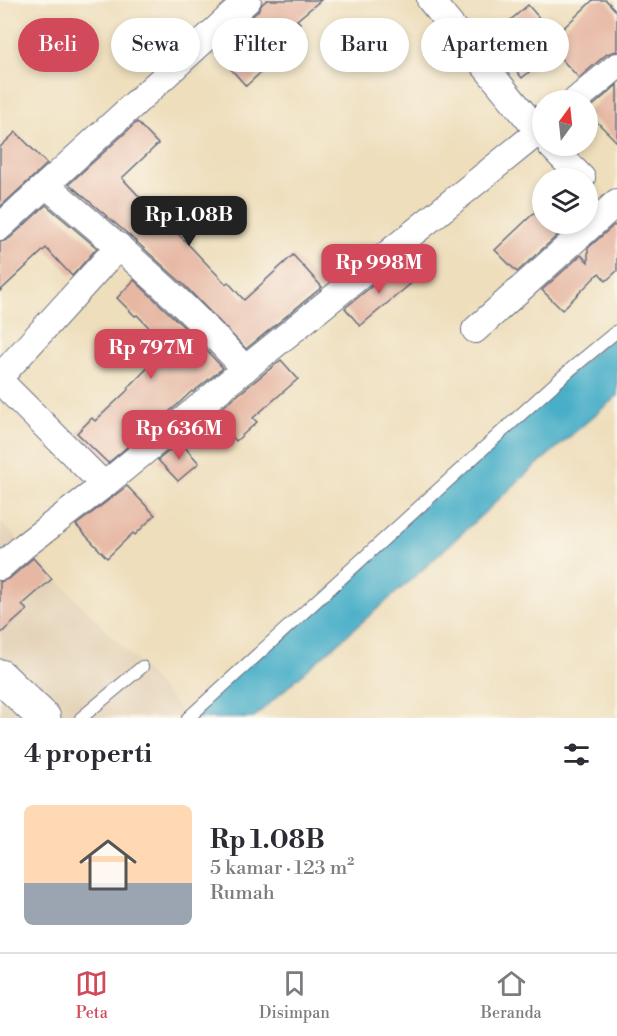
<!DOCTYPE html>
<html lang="id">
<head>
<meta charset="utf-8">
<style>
  :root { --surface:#fff; --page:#f2f2f3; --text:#2b2b33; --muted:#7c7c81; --line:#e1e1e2; --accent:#d1495b }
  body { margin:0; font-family:"Libre Bodoni",serif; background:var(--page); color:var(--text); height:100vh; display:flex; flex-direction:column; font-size:22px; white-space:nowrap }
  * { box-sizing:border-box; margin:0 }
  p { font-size:20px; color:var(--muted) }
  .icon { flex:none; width:33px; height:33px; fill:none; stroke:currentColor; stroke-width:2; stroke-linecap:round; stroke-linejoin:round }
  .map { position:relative; height:718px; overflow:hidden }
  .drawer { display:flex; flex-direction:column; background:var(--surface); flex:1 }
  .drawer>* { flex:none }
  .hud { position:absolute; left:18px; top:18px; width:582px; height:54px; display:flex; gap:12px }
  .needle { width:39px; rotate:15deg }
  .fabs { position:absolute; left:532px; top:90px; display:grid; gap:12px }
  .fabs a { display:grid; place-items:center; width:66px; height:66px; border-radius:50%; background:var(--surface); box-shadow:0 3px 9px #0003; font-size:30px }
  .price { position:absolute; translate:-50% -51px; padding:0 14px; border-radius:12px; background:var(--accent); color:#fff; font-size:20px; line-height:39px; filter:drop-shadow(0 2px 3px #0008) }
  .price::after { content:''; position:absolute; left:50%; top:36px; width:18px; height:14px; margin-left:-9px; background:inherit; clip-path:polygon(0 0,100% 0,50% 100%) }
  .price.active { background:#222; color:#fff }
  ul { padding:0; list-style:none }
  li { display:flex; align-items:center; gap:18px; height:150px; padding:0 24px }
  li+li { border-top:2px solid var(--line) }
  li span { display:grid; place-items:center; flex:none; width:168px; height:120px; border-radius:9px; color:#555 }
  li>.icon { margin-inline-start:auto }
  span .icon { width:72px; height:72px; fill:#fffc; stroke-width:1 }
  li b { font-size:26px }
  h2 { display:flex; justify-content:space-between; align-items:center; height:72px; padding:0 24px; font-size:26px }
  .pill { padding:0 21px; border-radius:27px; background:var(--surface); box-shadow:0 3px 9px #0003; font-size:21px; line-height:54px }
  .pill.active { background:var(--accent); color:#fff }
  .tab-bar { display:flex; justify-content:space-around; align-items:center; height:84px; border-top:2px solid var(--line); background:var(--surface); font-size:16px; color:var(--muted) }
  .tab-bar a { display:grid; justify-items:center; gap:3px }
  .tab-bar .active { color:var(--accent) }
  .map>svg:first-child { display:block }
</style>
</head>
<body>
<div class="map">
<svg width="617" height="718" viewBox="0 0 617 718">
  <rect width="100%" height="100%" fill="#fbf7ec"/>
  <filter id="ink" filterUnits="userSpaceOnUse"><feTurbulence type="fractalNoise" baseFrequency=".0167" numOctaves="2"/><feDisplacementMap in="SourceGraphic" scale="12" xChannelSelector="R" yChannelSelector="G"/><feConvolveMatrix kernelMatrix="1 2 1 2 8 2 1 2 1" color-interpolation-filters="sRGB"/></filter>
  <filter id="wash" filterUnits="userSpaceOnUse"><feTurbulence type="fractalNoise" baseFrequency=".008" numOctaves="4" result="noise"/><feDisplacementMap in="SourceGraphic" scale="24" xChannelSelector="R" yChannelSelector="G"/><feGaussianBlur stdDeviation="1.35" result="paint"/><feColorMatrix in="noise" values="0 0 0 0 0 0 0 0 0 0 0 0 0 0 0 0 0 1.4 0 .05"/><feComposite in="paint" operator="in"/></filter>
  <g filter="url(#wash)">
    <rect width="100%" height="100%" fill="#eedebc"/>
    <polygon fill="#e3d1b6" points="0,521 142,667 187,718 0,718"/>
    <polygon fill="#49afc8" stroke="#326f93" stroke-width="1.5" points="617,331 617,396 526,474 421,571 310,667 253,718 188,718"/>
    <g id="blocks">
      <g fill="#e6b7a3">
        <polygon points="267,0 321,0 297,20 300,23 274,45 282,53 246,86 215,51 258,11 262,4"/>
        <polygon points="593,0 606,0 617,12 617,51 607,54 579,78 554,51 522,78 506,58 516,49 499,30 528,5 555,36"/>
        <polygon points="617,85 617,142 588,113 588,110"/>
        <polygon points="137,122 158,144 122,178 163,222 165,220 226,284 228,282 244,300 293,255 322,287 246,349 184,285 129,235 69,184"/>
        <polygon points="16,132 47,164 0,207 0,147"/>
        <polygon points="46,205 97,248 72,276 46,248 0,291 0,242 4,241 10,238"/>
        <polygon points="536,211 543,218 543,224 549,224 559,234 517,272 495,250"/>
        <polygon points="614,225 617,228 617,271 606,281 599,273 562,310 542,290 581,255 588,262 588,248"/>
        <polygon points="399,264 414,281 360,326 345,308"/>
        <polygon points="134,280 187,330 223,368 193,392 192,391 177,405 108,463 77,433 92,418 95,421 129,389 128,388 168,347 137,315 135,316 117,298"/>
        <polygon points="281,360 298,379 253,418 257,422 236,441 213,415"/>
        <polygon points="180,442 199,463 178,481 158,460"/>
        <polygon points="127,486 155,515 135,535 133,533 107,558 76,525"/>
        <polygon points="33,558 52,579 22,605 27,610 0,634 0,582 10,578"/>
      </g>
    </g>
  </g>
  <g filter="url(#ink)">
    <use href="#blocks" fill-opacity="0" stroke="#656c7f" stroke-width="1.5"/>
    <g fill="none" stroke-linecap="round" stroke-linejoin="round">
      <g stroke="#656c7f" stroke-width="14">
        <g id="lane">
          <polyline points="81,718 142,667"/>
          <polyline points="188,718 507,427 571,369 617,331"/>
        </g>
      </g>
      <g stroke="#656c7f" stroke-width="28">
        <g id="street">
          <polyline points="430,0 543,137"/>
          <polyline points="576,100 617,66"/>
          <polyline points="551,146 582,178"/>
          <path d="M 46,185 C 115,243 184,301 245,369"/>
          <polyline points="0,227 248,0"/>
          <polyline points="475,330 617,202"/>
          <polyline points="0,377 119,246"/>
          <polyline points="0,381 104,485"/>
          <polyline points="0,567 24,546 104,485 245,369 543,128"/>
        </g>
      </g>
      <g stroke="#656c7f" stroke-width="35">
        <polyline id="secondary" points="0,676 44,718"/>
      </g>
      <use href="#lane" stroke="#fff" stroke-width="12"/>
      <use href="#street" stroke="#fff" stroke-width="26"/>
      <use href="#secondary" stroke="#fff" stroke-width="33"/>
    </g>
  </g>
</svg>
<div class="fabs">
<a><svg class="needle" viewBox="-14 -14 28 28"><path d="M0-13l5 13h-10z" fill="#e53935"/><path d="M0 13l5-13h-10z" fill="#7c7c81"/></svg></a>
<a><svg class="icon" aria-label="layers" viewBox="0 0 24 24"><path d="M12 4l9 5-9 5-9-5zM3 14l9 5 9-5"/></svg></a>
</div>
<b class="price active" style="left:189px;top:247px">Rp 1.08B</b>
<b class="price" style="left:379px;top:295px">Rp 998M</b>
<b class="price" style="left:151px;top:380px">Rp 797M</b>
<b class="price" style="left:179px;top:461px">Rp 636M</b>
<div class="hud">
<a class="pill active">Beli</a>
<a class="pill">Sewa</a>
<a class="pill">Filter</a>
<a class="pill">Baru</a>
<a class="pill">Apartemen</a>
</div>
</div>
<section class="drawer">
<h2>4 properti<svg class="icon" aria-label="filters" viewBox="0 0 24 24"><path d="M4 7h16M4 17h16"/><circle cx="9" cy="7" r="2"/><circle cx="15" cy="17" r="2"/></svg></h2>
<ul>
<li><span style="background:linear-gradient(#ffd9b3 65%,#9aa5b1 0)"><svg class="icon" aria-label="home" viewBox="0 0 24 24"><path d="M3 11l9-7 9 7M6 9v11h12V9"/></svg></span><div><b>Rp 1.08B</b><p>5 kamar · 123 m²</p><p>Rumah</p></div></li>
</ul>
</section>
<nav class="tab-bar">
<a class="active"><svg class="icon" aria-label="map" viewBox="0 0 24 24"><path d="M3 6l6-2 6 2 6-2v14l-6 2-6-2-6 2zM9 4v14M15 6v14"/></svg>Peta</a>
<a><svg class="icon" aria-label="saved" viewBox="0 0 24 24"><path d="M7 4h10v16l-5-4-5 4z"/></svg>Disimpan</a>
<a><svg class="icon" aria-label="home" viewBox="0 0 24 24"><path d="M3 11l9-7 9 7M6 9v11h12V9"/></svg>Beranda</a>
</nav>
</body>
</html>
